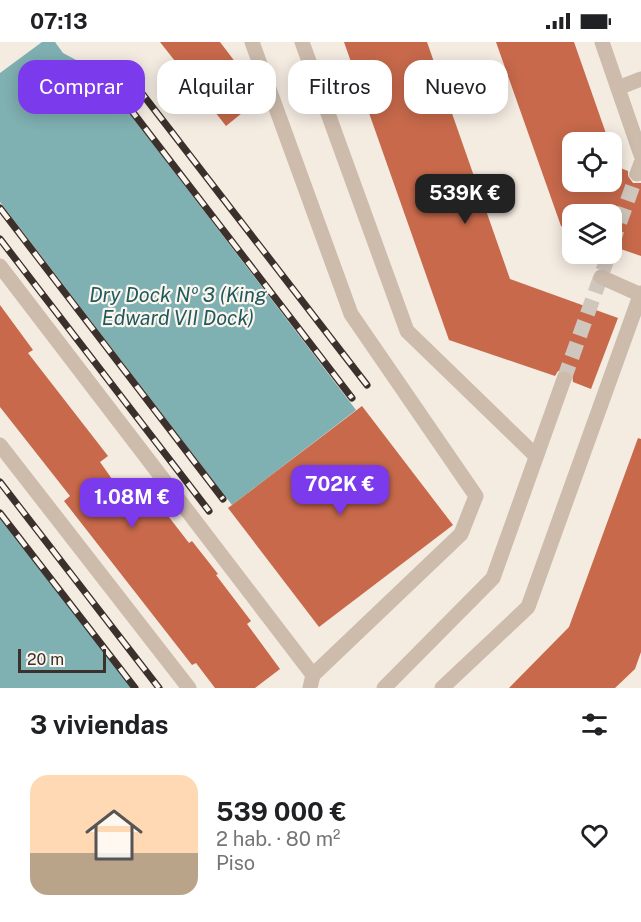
<!DOCTYPE html>
<html lang="es">
<head>
<meta charset="utf-8">
<style>
  :root { --surface:#fff; --page:#f2f2f2; --text:#202124; --muted:#757577; --accent:#7c3aed }
  body { margin:0; font-family:"Public Sans",sans-serif; background:var(--page); color:var(--text); height:100vh; display:flex; flex-direction:column; font-size:22px; white-space:nowrap }
  * { box-sizing:border-box; margin:0 }
  p { font-size:20px; color:var(--muted) }
  .icon { flex:none; width:33px; height:33px; fill:none; stroke:currentColor; stroke-width:2; stroke-linecap:round; stroke-linejoin:round }
  .map { position:relative; height:646px; overflow:hidden }
  .details { display:flex; flex-direction:column; background:var(--surface); flex:1 }
  .details>* { flex:none }
  .top-card { position:absolute; left:18px; top:18px; width:606px; height:54px; display:flex; gap:12px }
  .tools { position:absolute; left:562px; top:90px; display:grid; gap:12px }
  .tools a { display:grid; place-items:center; width:60px; height:60px; border-radius:12px; background:var(--surface); box-shadow:0 3px 15px #0003; font-size:30px }
  .scale { position:absolute; left:18px; bottom:15px; width:88px; box-sizing:border-box; padding-left:6px; border:3px solid #3b302b; border-top:0; font-size:16px; line-height:21px; white-space:nowrap; color:#3b302b; -webkit-text-stroke:4px #fbf5ee; paint-order:stroke }
  .price { position:absolute; translate:-50% -51px; padding:0 14px; border-radius:12px; background:var(--accent); color:#fff; font-size:20px; line-height:39px; filter:drop-shadow(0 2px 3px #0008) }
  .price::after { content:''; position:absolute; left:50%; top:36px; width:18px; height:14px; margin-left:-9px; background:inherit; clip-path:polygon(0 0,100% 0,50% 100%) }
  .price.current { background:#222; color:#fff }
  ul { padding:0; list-style:none }
  li { display:flex; align-items:center; gap:18px; height:150px; padding:0 30px }
  li span { display:grid; place-items:center; flex:none; width:168px; height:120px; border-radius:18px; color:#555 }
  li>.icon { margin-inline-start:auto }
  span .icon { width:72px; height:72px; fill:#fffc; stroke-width:1 }
  li b { font-size:26px }
  h2 { display:flex; justify-content:space-between; align-items:center; height:72px; padding:0 30px; font-size:26px }
  .chip { padding:0 21px; border-radius:18px; background:var(--surface); box-shadow:0 3px 15px #0003; font-size:21px; line-height:54px }
  .chip.current { background:var(--accent); color:#fff }
  .status { display:flex; justify-content:space-between; align-items:center; height:42px; padding:0 30px; background:var(--surface); direction:ltr }
  .status svg { height:16px; fill:currentColor }
  .map>svg:first-child { display:block }
</style>
</head>
<body>
<div class="status"><b>07:13</b><svg viewBox="0 0 49 12"><path d="M0 12V9h3v3zM5 12V6h3v6zM10 12V3h3v9zM15 12V0h3v12zM26 1h20v11H26zM47 4h2v5h-2z"/></svg></div>
<div class="map">
<svg width="641" height="646" viewBox="0 0 641 646">
  <rect width="100%" height="100%" fill="#f4ebe1"/>
  <g fill="#7fb0b2">
    <polygon points="42,0 55,0 63,11 97,29 356,368 232,463 0,160 0,31"/>
    <polygon points="0,474 130,644 132,646 0,646"/>
  </g>
  <g fill="#c8694b">
    <polygon points="160,0 220,0 262,55 226,84"/>
    <polygon points="344,0 427,0 510,237 618,276 591,347 573,340 572,331 567,328 558,329 555,334 449,298"/>
    <polygon points="496,0 574,0 609,100 573,100 573,140 612,140 612,108 618,125 628,129 628,134 633,141 641,141 641,214 612,204 612,172 573,172 573,189 561,184"/>
    <polygon points="0,263 33,308 28,311 108,414 100,420 136,471 155,457 189,501 192,499 218,532 216,533 251,579 247,582 280,627 255,646 215,646 196,621 192,623 64,459 70,454 0,365"/>
    <polygon points="362,364 453,483 319,585 228,466"/>
    <polygon points="638,396 641,397 641,610 635,627 615,646 509,646 569,585"/>
  </g>
  <g fill="none" stroke-linecap="round" stroke-linejoin="round">
    <g stroke="#cfc6bd" stroke-width="15" stroke-dasharray="15 8" stroke-linecap="butt">
      <polyline points="612,202 637,132"/>
      <polyline points="564,337 609,212"/>
    </g>
    <g stroke="#cdbbac" stroke-width="15">
      <polyline points="252,0 351,272 476,454 461,492 313,633 310,646"/>
      <polyline points="302,0 407,289 536,414"/>
      <polyline points="602,0 641,113"/>
      <polyline points="618,46 641,37"/>
      <polyline points="637,132 641,121"/>
      <polyline points="0,224 313,633"/>
      <polyline points="601,235 641,253"/>
      <polyline points="0,403 189,646"/>
      <polyline points="384,646 493,536 564,337"/>
      <polyline points="442,646 528,565 641,251"/>
    </g>
    <g stroke="#3b302b" stroke-width="7">
      <g id="rail">
        <polyline points="120,23 367,343"/>
        <polyline points="128,64 352,356"/>
        <polyline points="0,166 223,457"/>
        <polyline points="0,197 209,469"/>
        <polyline points="0,440 159,646"/>
        <polyline points="0,471 135,646"/>
      </g>
    </g>
    <use href="#rail" stroke="#fbf5ee" stroke-width="4.5" stroke-dasharray="14" stroke-linecap="butt"/>
  </g>
  <g text-anchor="middle" dominant-baseline="central" stroke-width="4.5" stroke-linejoin="round" paint-order="stroke">
    <g font-size="20" font-style="italic" fill="#1f5a5e" stroke="#fbf5ee">
      <text x="178" y="253">Dry Dock № 3 (King<tspan x="178" dy="23">Edward VII Dock)</tspan></text>
    </g>
  </g>
</svg>
<div class="tools">
<a><svg class="icon" aria-label="locate" viewBox="0 0 24 24"><circle cx="12" cy="12" r="6"/><path d="M12 2v4M12 18v4M2 12h4M18 12h4"/></svg></a>
<a><svg class="icon" aria-label="layers" viewBox="0 0 24 24"><path d="M12 4l9 5-9 5-9-5zM3 14l9 5 9-5"/></svg></a>
</div>
<div class="scale">20 m</div>
<b class="price current" style="left:465px;top:183px">539K €</b>
<b class="price" style="left:340px;top:474px">702K €</b>
<b class="price" style="left:132px;top:487px">1.08M €</b>
<div class="top-card">
<a class="chip current">Comprar</a>
<a class="chip">Alquilar</a>
<a class="chip">Filtros</a>
<a class="chip">Nuevo</a>
</div>
</div>
<section class="details">
<h2>3 viviendas<svg class="icon" aria-label="filters" viewBox="0 0 24 24"><path d="M4 7h16M4 17h16"/><circle cx="9" cy="7" r="2"/><circle cx="15" cy="17" r="2"/></svg></h2>
<ul>
<li><span style="background:linear-gradient(#ffd9b3 65%,#b9a48a 0)"><svg class="icon" aria-label="home" viewBox="0 0 24 24"><path d="M3 11l9-7 9 7M6 9v11h12V9"/></svg></span><div><b>539 000 €</b><p>2 hab. · 80 m²</p><p>Piso</p></div><svg class="icon" aria-label="heart" viewBox="0 0 24 24"><path d="M12 20l-8-8c-3-5 5-10 8-4 3-6 11-1 8 4z"/></svg></li>
</ul>
</section>
</body>
</html>
